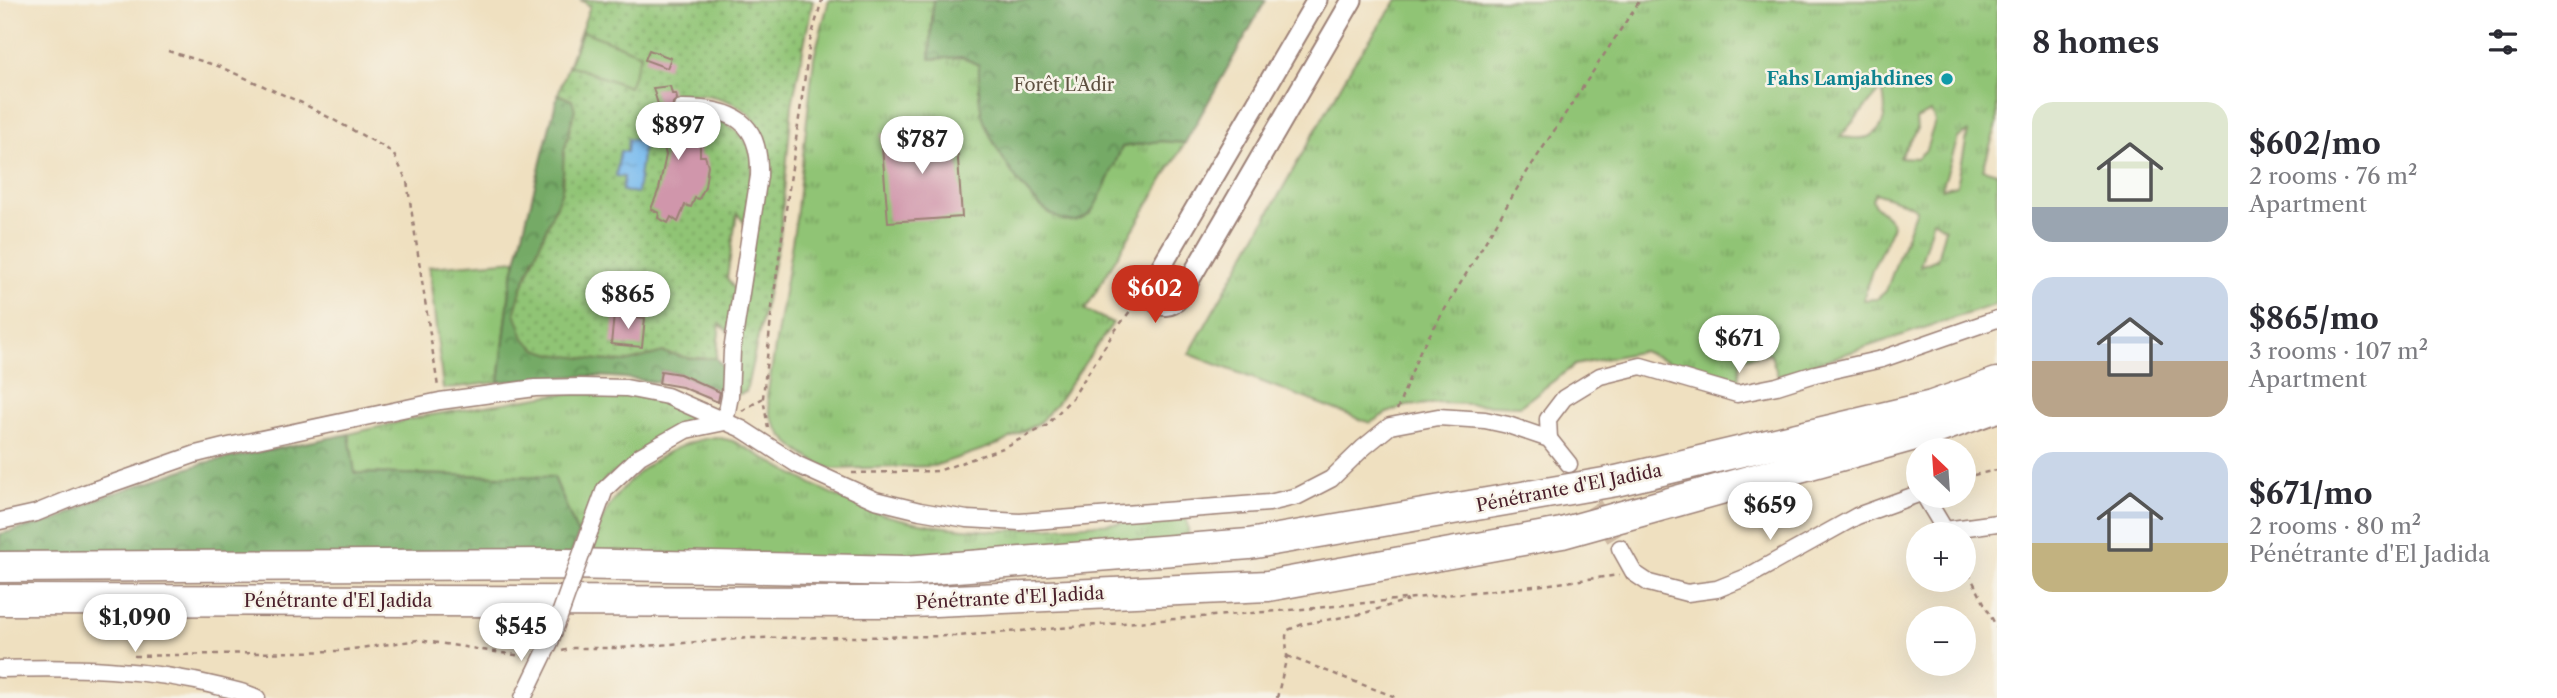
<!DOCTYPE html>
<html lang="en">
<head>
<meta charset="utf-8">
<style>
  :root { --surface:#fff; --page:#f7f7f7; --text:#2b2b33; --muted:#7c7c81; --accent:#c8321e }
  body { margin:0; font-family:"Libre Caslon Text",serif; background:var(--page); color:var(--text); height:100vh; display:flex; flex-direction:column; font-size:26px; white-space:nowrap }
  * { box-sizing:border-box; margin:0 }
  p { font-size:23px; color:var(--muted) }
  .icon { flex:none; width:38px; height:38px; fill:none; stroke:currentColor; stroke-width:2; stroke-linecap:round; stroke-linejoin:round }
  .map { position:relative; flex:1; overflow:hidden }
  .panel { display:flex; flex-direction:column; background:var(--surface); width:560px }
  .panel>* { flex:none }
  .needle { width:46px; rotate:335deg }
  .buttons { position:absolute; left:1906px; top:438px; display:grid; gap:14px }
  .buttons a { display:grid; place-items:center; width:70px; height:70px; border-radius:50%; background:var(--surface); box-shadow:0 7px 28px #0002; font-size:35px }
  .price { position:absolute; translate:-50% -60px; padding:0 16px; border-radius:24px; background:#fff; color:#222; font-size:23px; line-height:46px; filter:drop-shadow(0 2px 4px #0008) }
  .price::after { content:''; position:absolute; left:50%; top:42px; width:21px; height:16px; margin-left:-10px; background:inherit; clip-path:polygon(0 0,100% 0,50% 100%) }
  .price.current { background:var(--accent); color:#fff }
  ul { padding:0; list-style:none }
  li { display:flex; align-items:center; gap:21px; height:175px; padding:0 35px }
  li span { display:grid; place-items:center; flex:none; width:196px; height:140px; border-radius:21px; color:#555 }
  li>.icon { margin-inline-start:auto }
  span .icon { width:84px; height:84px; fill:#fffc; stroke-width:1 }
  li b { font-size:30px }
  h2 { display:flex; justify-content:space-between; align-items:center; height:84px; padding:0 35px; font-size:30px }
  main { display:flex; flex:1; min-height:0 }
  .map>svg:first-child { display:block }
</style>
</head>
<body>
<main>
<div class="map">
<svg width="1997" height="698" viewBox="0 0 1997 698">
  <defs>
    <pattern id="grass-tufts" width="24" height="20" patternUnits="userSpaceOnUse" patternTransform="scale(1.75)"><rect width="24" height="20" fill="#90c475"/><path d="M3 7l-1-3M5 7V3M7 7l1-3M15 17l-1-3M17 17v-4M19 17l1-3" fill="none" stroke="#789f60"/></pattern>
    <pattern id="forest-crowns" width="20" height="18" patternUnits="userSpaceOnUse" patternTransform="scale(1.75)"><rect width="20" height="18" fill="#74aa66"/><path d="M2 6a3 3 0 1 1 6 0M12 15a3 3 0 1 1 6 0" fill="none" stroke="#618a54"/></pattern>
    <pattern id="garden-dots" width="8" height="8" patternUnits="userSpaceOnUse" patternTransform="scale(1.75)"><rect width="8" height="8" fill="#90c475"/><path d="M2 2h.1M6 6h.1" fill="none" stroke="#789f60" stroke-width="1.8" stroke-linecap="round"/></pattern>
    <pattern id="water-ripples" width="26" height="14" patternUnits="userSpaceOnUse" patternTransform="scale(1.75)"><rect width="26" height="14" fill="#79bbee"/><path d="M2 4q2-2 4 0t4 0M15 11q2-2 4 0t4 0" fill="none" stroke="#6aa0cc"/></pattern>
  </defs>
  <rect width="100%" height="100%" fill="#f7f3e8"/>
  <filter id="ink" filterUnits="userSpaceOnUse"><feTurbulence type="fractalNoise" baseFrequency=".0143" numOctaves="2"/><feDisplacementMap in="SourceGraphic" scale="14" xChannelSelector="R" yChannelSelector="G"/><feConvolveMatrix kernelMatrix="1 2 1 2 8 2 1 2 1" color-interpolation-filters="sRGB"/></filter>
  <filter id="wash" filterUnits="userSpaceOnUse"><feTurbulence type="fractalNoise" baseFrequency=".00686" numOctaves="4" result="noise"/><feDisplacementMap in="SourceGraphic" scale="28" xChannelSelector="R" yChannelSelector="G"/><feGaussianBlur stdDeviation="1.57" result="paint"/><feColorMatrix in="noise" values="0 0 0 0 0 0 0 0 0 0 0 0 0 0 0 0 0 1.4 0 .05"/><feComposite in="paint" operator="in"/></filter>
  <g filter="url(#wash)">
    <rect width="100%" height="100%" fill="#efe0c0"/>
    <g fill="url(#grass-tufts)" stroke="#6d7250" stroke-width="2" fill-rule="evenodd">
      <path d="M 829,0 L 933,0 L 930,59 L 962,57 L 979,65 L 979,93 L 983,117 L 1091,213 L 1122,147 L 1160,141 L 1185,143 L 1085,310 L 1113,323 L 1056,404 L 1039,423 L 999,444 L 934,466 L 831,469 C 808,460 783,443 772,419 C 769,413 769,404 767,397 L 796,218 L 814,57 Z"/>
      <path d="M 1397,0 L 1997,0 L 1997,124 L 1983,169 L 1997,173 L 1997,304 L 1778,376 L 1770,353 L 1741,359 L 1738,382 L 1691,371 L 1643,351 L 1575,365 L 1520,406 L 1441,403 L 1406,406 L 1387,413 L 1370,423 L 1189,354 L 1353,64 ZM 1882,88 C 1886,105 1889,129 1868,137 C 1860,140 1849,137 1840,137 ZM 1931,112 L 1935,121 L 1926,150 L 1917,158 L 1900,157 L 1917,130 L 1916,119 ZM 1968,132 L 1957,185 L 1942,189 L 1958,138 ZM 1875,193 L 1911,205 L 1916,209 L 1886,291 L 1877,299 L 1863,300 L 1872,270 L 1893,226 C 1889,212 1876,213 1872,199 ZM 1933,220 L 1945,228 L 1937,259 L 1920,266 Z"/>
      <polygon points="517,260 511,281 499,382 443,389 429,267"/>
      <path d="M 557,394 C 592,394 643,390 676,405 C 684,408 691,414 699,418 L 606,478 L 593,498 L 578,535 L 554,477 L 354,473 L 349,434 L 425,416 Z"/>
      <path d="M 716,437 L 733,441 C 779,465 834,500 884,515 C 921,525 958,530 996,531 L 1187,518 L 1189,541 L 944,561 L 590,559 C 595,544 598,525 606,512 C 628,473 672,442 716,437 Z"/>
    </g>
    <g fill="url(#forest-crowns)" stroke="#5f6448" stroke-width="2">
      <path d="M 933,0 L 1266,0 L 1185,143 L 1160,141 L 1122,147 C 1115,162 1099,205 1089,214 C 1051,249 992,147 983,118 C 978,101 979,83 979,65 L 962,57 L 930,59 Z"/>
      <path d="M 558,94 L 572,100 L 575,109 L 564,152 L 562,191 L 521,290 L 599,360 L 625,362 L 663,352 L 689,358 L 716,358 L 726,370 L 719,390 L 723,398 L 714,400 L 709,387 L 680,374 L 662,371 L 659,383 C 600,372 557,376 499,382 L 511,281 Z"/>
      <polygon points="349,434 355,473 554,477 578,535 570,557 0,559 0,534 57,520 100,498 204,463"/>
    </g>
    <path fill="url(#garden-dots)" stroke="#6d7250" stroke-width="2" d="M 581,0 L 813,0 L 792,105 L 780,236 L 746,392 L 736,395 C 735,336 748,277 757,219 C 761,194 771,160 762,134 C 750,100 707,91 676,95 L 677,105 L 681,104 L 683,118 L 711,118 L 721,121 L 742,135 L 748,144 L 753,159 L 745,224 L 737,213 L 727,278 L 735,290 L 728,332 L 720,324 L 716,358 L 689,358 L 663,352 L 625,362 L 599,360 L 552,354 L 537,349 L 524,338 L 515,312 L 521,290 L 562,191 L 564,152 L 575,109 L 572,100 L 558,94 L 590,6 Z"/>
    <polygon fill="#90c475" stroke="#6d7250" stroke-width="2" points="583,31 641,54 629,87 569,65"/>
    <polygon fill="url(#water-ripples)" stroke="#626d8c" stroke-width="2" points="628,139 644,141 637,193 622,191 624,177 616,176 620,151 627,152"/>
    <g id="blocks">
      <g fill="#d096ab">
        <polygon points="649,50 671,58 667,68 645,60"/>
        <polygon points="670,86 672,94 676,94 677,99 673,103 672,112 677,117 683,119 685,129 692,128 692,145 700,145 700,156 705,156 708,165 705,187 699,199 695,198 691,207 685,205 678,222 671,217 668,223 658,218 659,213 651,209 659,189 666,155 660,132 661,114 653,88"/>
        <polygon points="956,131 962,217 888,222 881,134"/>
        <polygon points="614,315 645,318 642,347 611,344"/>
        <polygon points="661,371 680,374 720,392 718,402 682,387 659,383"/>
      </g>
    </g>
  </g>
  <g filter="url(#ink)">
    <use href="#blocks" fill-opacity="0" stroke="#9c8076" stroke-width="2"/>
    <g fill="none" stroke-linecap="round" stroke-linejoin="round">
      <polyline stroke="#ceb9a2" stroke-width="16" stroke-dasharray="16 8" stroke-linecap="butt" points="1581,484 1620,548"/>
      <g stroke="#9c8076" stroke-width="19">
        <g id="minor">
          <polyline points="1549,439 1548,419 1564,398 1600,376 1641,366 1737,394 1777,386 1815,374 1882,359 1997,319"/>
          <polyline points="1924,495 1945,530 1997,523"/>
          <polyline points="0,521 36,513 85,493 196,454 224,447 440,401 535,388 581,387 626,388 667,396 742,429 798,465 875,500 920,511 967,519 1020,522 1269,503 1298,496 1331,479 1363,448 1390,426 1438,417 1485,420 1508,425 1549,439 1569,464"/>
          <path d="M 590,530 L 605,489 L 640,456 L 686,430 L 725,422 L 730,396 L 732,351 L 759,176 C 761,120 732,108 682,108"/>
          <polyline points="1620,548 1634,573 1649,583 1687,593 1717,589 1747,577 1857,516 1918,494"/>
          <path d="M 0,669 C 74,667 148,668 221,687 C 232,690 246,692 257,698"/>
          <polyline points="523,698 550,642"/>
        </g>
      </g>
      <g stroke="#9c8076" stroke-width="23">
        <path id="tertiary" d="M 1317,0 L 1150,286 L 1153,300 C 1163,308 1171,307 1179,298 L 1352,0"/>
      </g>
      <g stroke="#9c8076" stroke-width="33">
        <g id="motorway">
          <polyline points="0,567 567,564 906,571 1249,544 1616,481 1932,406 1997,383"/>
          <polyline points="0,600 912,602 1268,586 1562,533 1936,429 1997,407"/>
        </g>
      </g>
      <g stroke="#9c8076" stroke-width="2.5" stroke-dasharray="5 5" stroke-linecap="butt">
        <polyline points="168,51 218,66 302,103 386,148 394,155 407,181 438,387"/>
        <polyline points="1397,410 1420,351 1472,264 1527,172 1640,0"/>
        <polyline points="742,411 763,398"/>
        <polyline points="768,428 763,398 772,308 810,41 822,0"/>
        <polyline points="852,473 938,471 1003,448 1046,426 1073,397 1114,332 1137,302"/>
        <polyline points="1964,477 1997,470"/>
        <polyline points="1964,564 1997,628"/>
        <polyline points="562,651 573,648 619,648 750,638 957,636 1316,608 1543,585 1619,575"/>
        <polyline points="134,656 338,651 419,640 528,657"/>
        <polyline points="1287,656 1398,698"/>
        <polyline points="1277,698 1287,656 1286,636 1288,630 1303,624 1361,614 1408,600"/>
      </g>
      <use href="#minor" stroke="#fff" stroke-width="16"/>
      <use href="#tertiary" stroke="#fff" stroke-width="19"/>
      <use href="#motorway" stroke="#fff" stroke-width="30"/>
      <g stroke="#9c8076" stroke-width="19" stroke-linecap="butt">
        <polyline id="minor-bridge" points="550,642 590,530"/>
      </g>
      <use href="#minor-bridge" stroke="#fff" stroke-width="16"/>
    </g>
  </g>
  <circle fill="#0f9aa8" stroke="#f7f3e8" stroke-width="2.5" cx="1947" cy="79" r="7"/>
  <g text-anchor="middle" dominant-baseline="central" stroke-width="5" stroke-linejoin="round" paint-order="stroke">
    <g font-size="18" font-weight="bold" fill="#0d838f" stroke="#f7f3e8" text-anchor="end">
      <text x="1933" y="79">Fahs Lamjahdines</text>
    </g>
    <g font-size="18" fill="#5f5141" stroke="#f7f3e8">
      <text x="1064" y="85">Forêt L'Adir</text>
    </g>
    <g font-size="18" fill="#4a1f2b" stroke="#f7f3e8">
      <text transform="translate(1569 488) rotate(-11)">Pénétrante d'El Jadida</text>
      <text transform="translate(1010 598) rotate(-3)">Pénétrante d'El Jadida</text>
      <text x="338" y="601">Pénétrante d'El Jadida</text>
    </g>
  </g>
</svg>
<div class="buttons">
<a><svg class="needle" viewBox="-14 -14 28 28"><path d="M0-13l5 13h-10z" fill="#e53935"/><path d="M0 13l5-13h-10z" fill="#7c7c81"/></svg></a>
<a>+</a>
<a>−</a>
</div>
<b class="price" style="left:678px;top:162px">$897</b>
<b class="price" style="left:922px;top:176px">$787</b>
<b class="price current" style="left:1155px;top:325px">$602</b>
<b class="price" style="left:628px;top:331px">$865</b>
<b class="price" style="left:1739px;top:375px">$671</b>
<b class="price" style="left:1770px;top:542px">$659</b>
<b class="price" style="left:135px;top:654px">$1,090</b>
<b class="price" style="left:521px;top:663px">$545</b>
</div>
<section class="panel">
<h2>8 homes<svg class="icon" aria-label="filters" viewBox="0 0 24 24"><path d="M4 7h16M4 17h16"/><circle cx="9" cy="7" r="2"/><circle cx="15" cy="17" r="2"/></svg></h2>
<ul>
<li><span style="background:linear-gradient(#dfe7d0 75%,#9aa5b1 0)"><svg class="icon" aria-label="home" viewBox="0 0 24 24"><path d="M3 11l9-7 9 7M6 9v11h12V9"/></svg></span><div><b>$602/mo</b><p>2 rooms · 76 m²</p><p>Apartment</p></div></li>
<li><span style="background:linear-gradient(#c9d6e8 60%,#b9a48a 0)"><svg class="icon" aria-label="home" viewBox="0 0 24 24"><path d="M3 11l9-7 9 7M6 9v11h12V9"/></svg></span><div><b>$865/mo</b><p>3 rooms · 107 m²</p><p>Apartment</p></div></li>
<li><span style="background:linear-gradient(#c9d6e8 65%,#c2b280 0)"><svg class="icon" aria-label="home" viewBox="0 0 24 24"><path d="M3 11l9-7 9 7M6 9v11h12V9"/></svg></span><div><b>$671/mo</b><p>2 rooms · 80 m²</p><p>Pénétrante d'El Jadida</p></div></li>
</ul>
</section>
</main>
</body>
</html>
